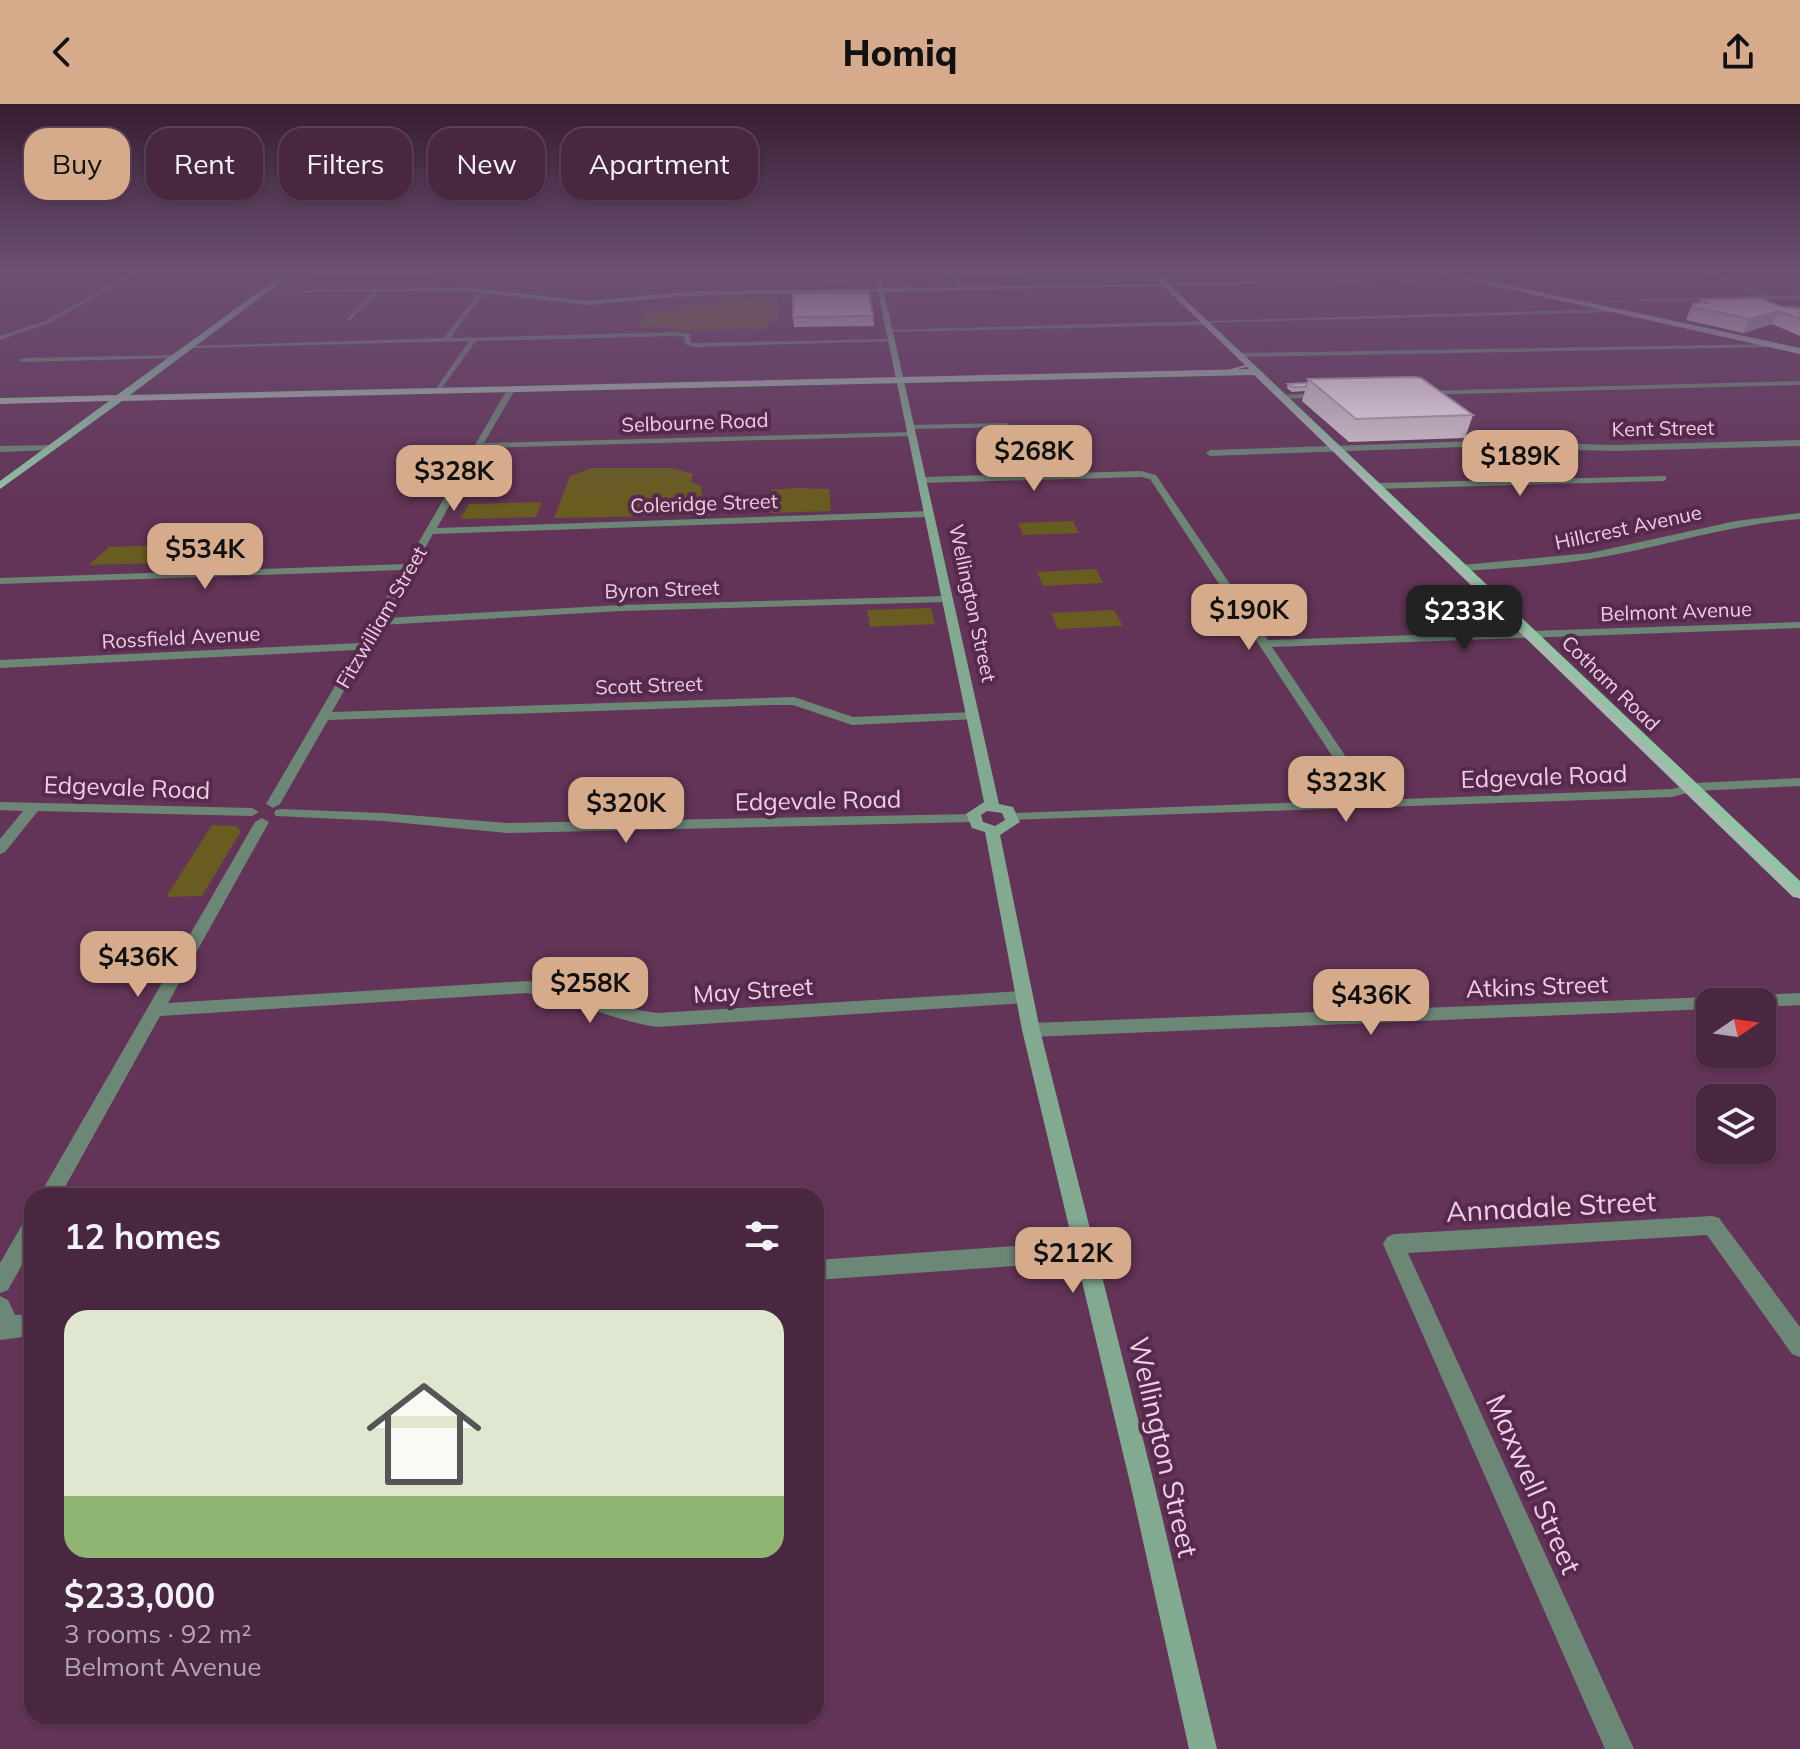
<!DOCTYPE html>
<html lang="en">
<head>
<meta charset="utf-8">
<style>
	:root { --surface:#4a2741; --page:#54334c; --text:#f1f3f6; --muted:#b2a5b1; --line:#61445a; --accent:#d6ab8b }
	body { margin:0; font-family:Mulish,sans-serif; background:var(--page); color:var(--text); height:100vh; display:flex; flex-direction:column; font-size:30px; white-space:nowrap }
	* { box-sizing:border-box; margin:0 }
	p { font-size:26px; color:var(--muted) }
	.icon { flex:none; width:44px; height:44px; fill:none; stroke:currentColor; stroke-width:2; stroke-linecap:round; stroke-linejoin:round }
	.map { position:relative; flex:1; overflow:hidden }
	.sheet { position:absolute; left:24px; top:1084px; width:800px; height:536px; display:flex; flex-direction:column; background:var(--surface); border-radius:24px; box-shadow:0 2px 6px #0004,0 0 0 2px var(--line) }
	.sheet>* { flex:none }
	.guide { position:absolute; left:24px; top:24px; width:800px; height:72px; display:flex; gap:16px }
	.needle { width:52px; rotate:77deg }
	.controls { position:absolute; left:1696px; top:884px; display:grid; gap:16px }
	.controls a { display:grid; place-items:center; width:80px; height:80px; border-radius:16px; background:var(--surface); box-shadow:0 2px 6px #0004,0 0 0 2px var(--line); font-size:40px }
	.price { position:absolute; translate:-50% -68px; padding:0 18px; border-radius:16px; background:var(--accent); color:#111; font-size:26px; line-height:52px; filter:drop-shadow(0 2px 4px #0008) }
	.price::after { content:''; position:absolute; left:50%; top:48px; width:24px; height:18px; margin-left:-12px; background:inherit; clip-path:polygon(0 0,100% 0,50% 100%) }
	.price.on { background:#222; color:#fff }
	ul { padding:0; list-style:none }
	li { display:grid; align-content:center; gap:16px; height:424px; padding:0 40px }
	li+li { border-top:2px solid var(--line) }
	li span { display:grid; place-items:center; height:248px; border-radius:24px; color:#555 }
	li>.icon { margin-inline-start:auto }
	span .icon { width:144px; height:144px; fill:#fffc; stroke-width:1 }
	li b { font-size:34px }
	h2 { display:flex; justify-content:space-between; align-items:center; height:96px; padding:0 40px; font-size:34px }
	.tag { padding:0 28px; border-radius:24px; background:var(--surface); box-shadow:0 2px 6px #0004,0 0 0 2px var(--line); font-size:28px; line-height:72px }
	.tag.on { background:var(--accent); color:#111 }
	header { display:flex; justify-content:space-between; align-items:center; height:104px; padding:0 40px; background:var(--accent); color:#111; font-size:36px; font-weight:800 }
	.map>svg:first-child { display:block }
</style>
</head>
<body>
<header><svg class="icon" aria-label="back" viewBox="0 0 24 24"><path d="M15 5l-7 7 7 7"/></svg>Homiq<svg class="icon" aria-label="share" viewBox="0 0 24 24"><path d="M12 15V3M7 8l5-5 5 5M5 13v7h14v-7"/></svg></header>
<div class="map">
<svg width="1800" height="1645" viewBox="0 0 1800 1645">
	<rect width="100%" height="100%" fill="#633457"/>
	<path fill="#695c21" d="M312,166H443L426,172L305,173Z
		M1141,168L1150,177L1082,179L1074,169Z
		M849,171L850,182L788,183L789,172Z
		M778,192V217L769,218L768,224L674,227V223L638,224L643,207H677L679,201L722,200L723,194Z
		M592,364H671L693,370L691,378L701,382L702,391L713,397L711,411L554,414L570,372Z
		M794,384L829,385L831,407L770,409L771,386Z
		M542,398L536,413L460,415L469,400Z
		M1073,417L1079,429L1023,431L1018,419Z
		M173,441L156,459L89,461L109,443Z
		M1096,465L1103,479L1043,482L1037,468Z
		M931,504L935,520L870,523L867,506Z
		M1114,506L1123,522L1058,525L1051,509Z
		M212,721L236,722L241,727L202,792L166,793Z"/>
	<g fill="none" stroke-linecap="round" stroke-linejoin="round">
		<path fill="#6d8777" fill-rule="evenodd" d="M136,166H143L49,219L0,236V232L45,217Z
			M1152,166L956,170L962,184L959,186L949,168Z
			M1473,166H1526L1439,169Z
			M1701,166H1709L1768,192L1800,191V195L1573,198L1763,192Z
			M487,185L489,188L481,193L450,234L678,228L690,230L691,238L694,239L892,235L895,237L694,243L685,240L684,233L678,232L476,237L439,288L435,286L469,237L192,244L189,242L443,234L477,191Z
			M375,186L380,187L350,216H346Z
			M1614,205L1616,208L1208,219L1205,221L890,228L887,226Z
			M1775,240L1773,243L1239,253L1236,251L1239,249Z
			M177,251L179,254L23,258L19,256L23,254Z
			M1800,277V281L1420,291L1416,289L1420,287Z
			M512,282L516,284L484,339L912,328L916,330L912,332L481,344L437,424L929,407L934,410L929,413L433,430L385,514L621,501L947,492L952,495L947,498L621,507L381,521L332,608L794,593L853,613L973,608L979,612L977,615L852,621L793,601H771L328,616L280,700L273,704L266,700L356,546L0,564V556L360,539L402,466L0,480V474L406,460L508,284Z
			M1327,289L1324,293L1282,295L1278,293L1282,291Z
			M1008,319L1011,323L910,325L906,323L910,321Z
			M1800,336V342L1615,347L1464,343L1210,352L1206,349L1210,346L1476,337L1615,341Z
			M56,341V345L53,346L0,348V342Z
			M1141,367L1156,371L1268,536L1800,518V524L1272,543L1375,696L1672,685L1695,679L1800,674V682L1695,687L1672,693L1008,716L1006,713L1008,710L1013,709L1361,696L1150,375L1141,373L922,379L918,376L922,373Z
			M1666,372V376L1663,377L1376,385L1371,382L1376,379Z
			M1800,409V415C1734,420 1672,440 1608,452C1560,461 1511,464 1462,467L1457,464L1462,461L1590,449L1736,417Z
			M0,698L252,704L259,708L252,712L38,707L5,748L0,750V735L23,707L0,706Z
			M281,705L383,709L507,719L973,710L980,714L973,718L507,729L383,717L276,712L274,709L276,706Z
			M262,714L269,718L168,899L527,877C572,883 612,903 657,909L1024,887L1030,889L1033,893L1030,897L1024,899L657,923C612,916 572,896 527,889L160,912L60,1092H39L255,718Z
			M1800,889V901L1762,903V898H1723L1726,893L1732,892Z
			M1710,893L1718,898H1710V905L1031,933L1025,931L1022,926L1025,921L1031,919Z
			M1712,1112L1719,1114L1800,1223V1253L1792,1250L1707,1131L1408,1149L1634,1645H1605L1383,1140L1387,1133L1394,1130Z
			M32,1114V1143L8,1186L0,1189V1159L25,1116Z
			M1086,1137L1093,1140L1097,1147L1093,1154L1086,1157L816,1176V1156Z
			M0,1192L8,1196L15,1211L32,1210V1232L0,1236Z"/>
		<path fill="#81aa91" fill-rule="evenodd" d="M873,166H879L883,184L1470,175L884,188L999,700L1013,703L1020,718L1000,731L1040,926L1155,1383L1217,1645H1189L1131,1383L1022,926L985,728L972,724L966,710L984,698L878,188L684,192L588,201L466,187L261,188L466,183L588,197L693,187L877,185ZM987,707L1002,709L1005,716L995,722L983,718L981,711Z"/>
		<path fill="#90c4a5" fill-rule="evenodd" d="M289,166H297L130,291L1249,265L1147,166H1154L1800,777V794L1793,793L1254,271L122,297L0,385V377L109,297L0,300V294L117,291Z
			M1425,166H1438L1800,244V250Z"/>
		<path stroke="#c9a7bf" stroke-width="2" d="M1148,166L1800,794
			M1425,166L1800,248
			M0,298L1228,267L1249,261L1247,257"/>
	</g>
	<path fill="#dacfd6" d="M1701,195L1782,203L1800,204V232L1772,220L1743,229L1686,216L1687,213L1693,199H1699Z
		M873,212L874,222L794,223L793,213Z
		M1308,275L1473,311L1465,334L1349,338L1302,297L1305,287L1292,288L1287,284L1288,280L1307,279Z"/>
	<path fill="#b1a9ae" d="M1779,207L1772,220L1743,229L1750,215Z"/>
	<path fill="#fdf1f9" stroke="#b1a9ae" stroke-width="2" d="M793,189H869L873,212L793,213Z
		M1760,194L1782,203L1800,204V215L1779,207L1750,215L1693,203V199H1709L1701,195Z
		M1413,273L1421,274L1473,311L1356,315L1308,275Z
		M1307,279L1306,283H1293L1288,280Z"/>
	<linearGradient id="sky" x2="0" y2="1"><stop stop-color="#361d30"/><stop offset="0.42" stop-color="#6b5074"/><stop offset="1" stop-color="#6b5074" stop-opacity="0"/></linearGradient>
	<rect width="1800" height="396" fill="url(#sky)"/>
	<g text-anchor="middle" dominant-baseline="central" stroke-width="8" stroke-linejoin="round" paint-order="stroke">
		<g font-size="20" fill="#edcfe3" stroke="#57294c">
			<text transform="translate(695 318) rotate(-2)">Selbourne Road</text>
			<text transform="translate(1663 324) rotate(-1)">Kent Street</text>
			<text transform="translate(704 399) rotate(-2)">Coleridge Street</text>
			<text transform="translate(1628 423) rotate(-12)">Hillcrest Avenue</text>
			<text transform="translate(662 485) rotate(-2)">Byron Street</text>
			<text transform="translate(973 499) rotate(78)">Wellington Street</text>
			<text transform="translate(1676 507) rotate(-2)">Belmont Avenue</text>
			<text transform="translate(381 513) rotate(-60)">Fitzwilliam Street</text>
			<text transform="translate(181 533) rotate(-3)">Rossfield Avenue</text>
			<text transform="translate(1611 579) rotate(44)">Cotham Road</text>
			<text transform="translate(649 581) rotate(-2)">Scott Street</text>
		</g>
		<g font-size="24" fill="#edcfe3" stroke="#57294c">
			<text transform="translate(1544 672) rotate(-2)">Edgevale Road</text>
			<text transform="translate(127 683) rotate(2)">Edgevale Road</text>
			<text transform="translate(818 696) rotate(-1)">Edgevale Road</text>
			<text transform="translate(1537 882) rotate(-2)">Atkins Street</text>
			<text transform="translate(753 886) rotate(-4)">May Street</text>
		</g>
		<g font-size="28" fill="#edcfe3" stroke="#57294c">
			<text transform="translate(1551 1102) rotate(-3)">Annadale Street</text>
			<text transform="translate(1164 1343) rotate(77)">Wellington Street</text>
			<text transform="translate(1534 1380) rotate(66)">Maxwell Street</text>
		</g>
	</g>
</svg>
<div class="controls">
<a><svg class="needle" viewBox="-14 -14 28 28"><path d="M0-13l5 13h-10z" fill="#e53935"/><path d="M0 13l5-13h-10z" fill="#b2a5b1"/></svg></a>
<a><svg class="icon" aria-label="layers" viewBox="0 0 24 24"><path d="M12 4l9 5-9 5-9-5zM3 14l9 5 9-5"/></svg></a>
</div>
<b class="price" style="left:1034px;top:389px">$268K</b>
<b class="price" style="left:1520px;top:394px">$189K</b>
<b class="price" style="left:454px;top:409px">$328K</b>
<b class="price" style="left:205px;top:487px">$534K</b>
<b class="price" style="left:1249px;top:548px">$190K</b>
<b class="price on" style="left:1464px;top:549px">$233K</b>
<b class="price" style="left:1346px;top:720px">$323K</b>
<b class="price" style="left:626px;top:741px">$320K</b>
<b class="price" style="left:138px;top:895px">$436K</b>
<b class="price" style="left:590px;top:921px">$258K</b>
<b class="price" style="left:1371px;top:933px">$436K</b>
<b class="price" style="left:1073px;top:1191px">$212K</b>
<div class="guide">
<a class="tag on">Buy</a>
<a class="tag">Rent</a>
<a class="tag">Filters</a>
<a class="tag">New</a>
<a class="tag">Apartment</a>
</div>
<section class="sheet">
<h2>12 homes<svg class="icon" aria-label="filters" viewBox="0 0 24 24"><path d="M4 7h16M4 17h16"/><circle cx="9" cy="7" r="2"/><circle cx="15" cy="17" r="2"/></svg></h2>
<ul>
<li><span style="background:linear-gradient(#dfe7d0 75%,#8fb573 0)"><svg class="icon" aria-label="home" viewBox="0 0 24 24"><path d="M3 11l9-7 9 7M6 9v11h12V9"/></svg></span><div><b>$233,000</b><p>3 rooms · 92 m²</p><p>Belmont Avenue</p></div></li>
</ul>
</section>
</div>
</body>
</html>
